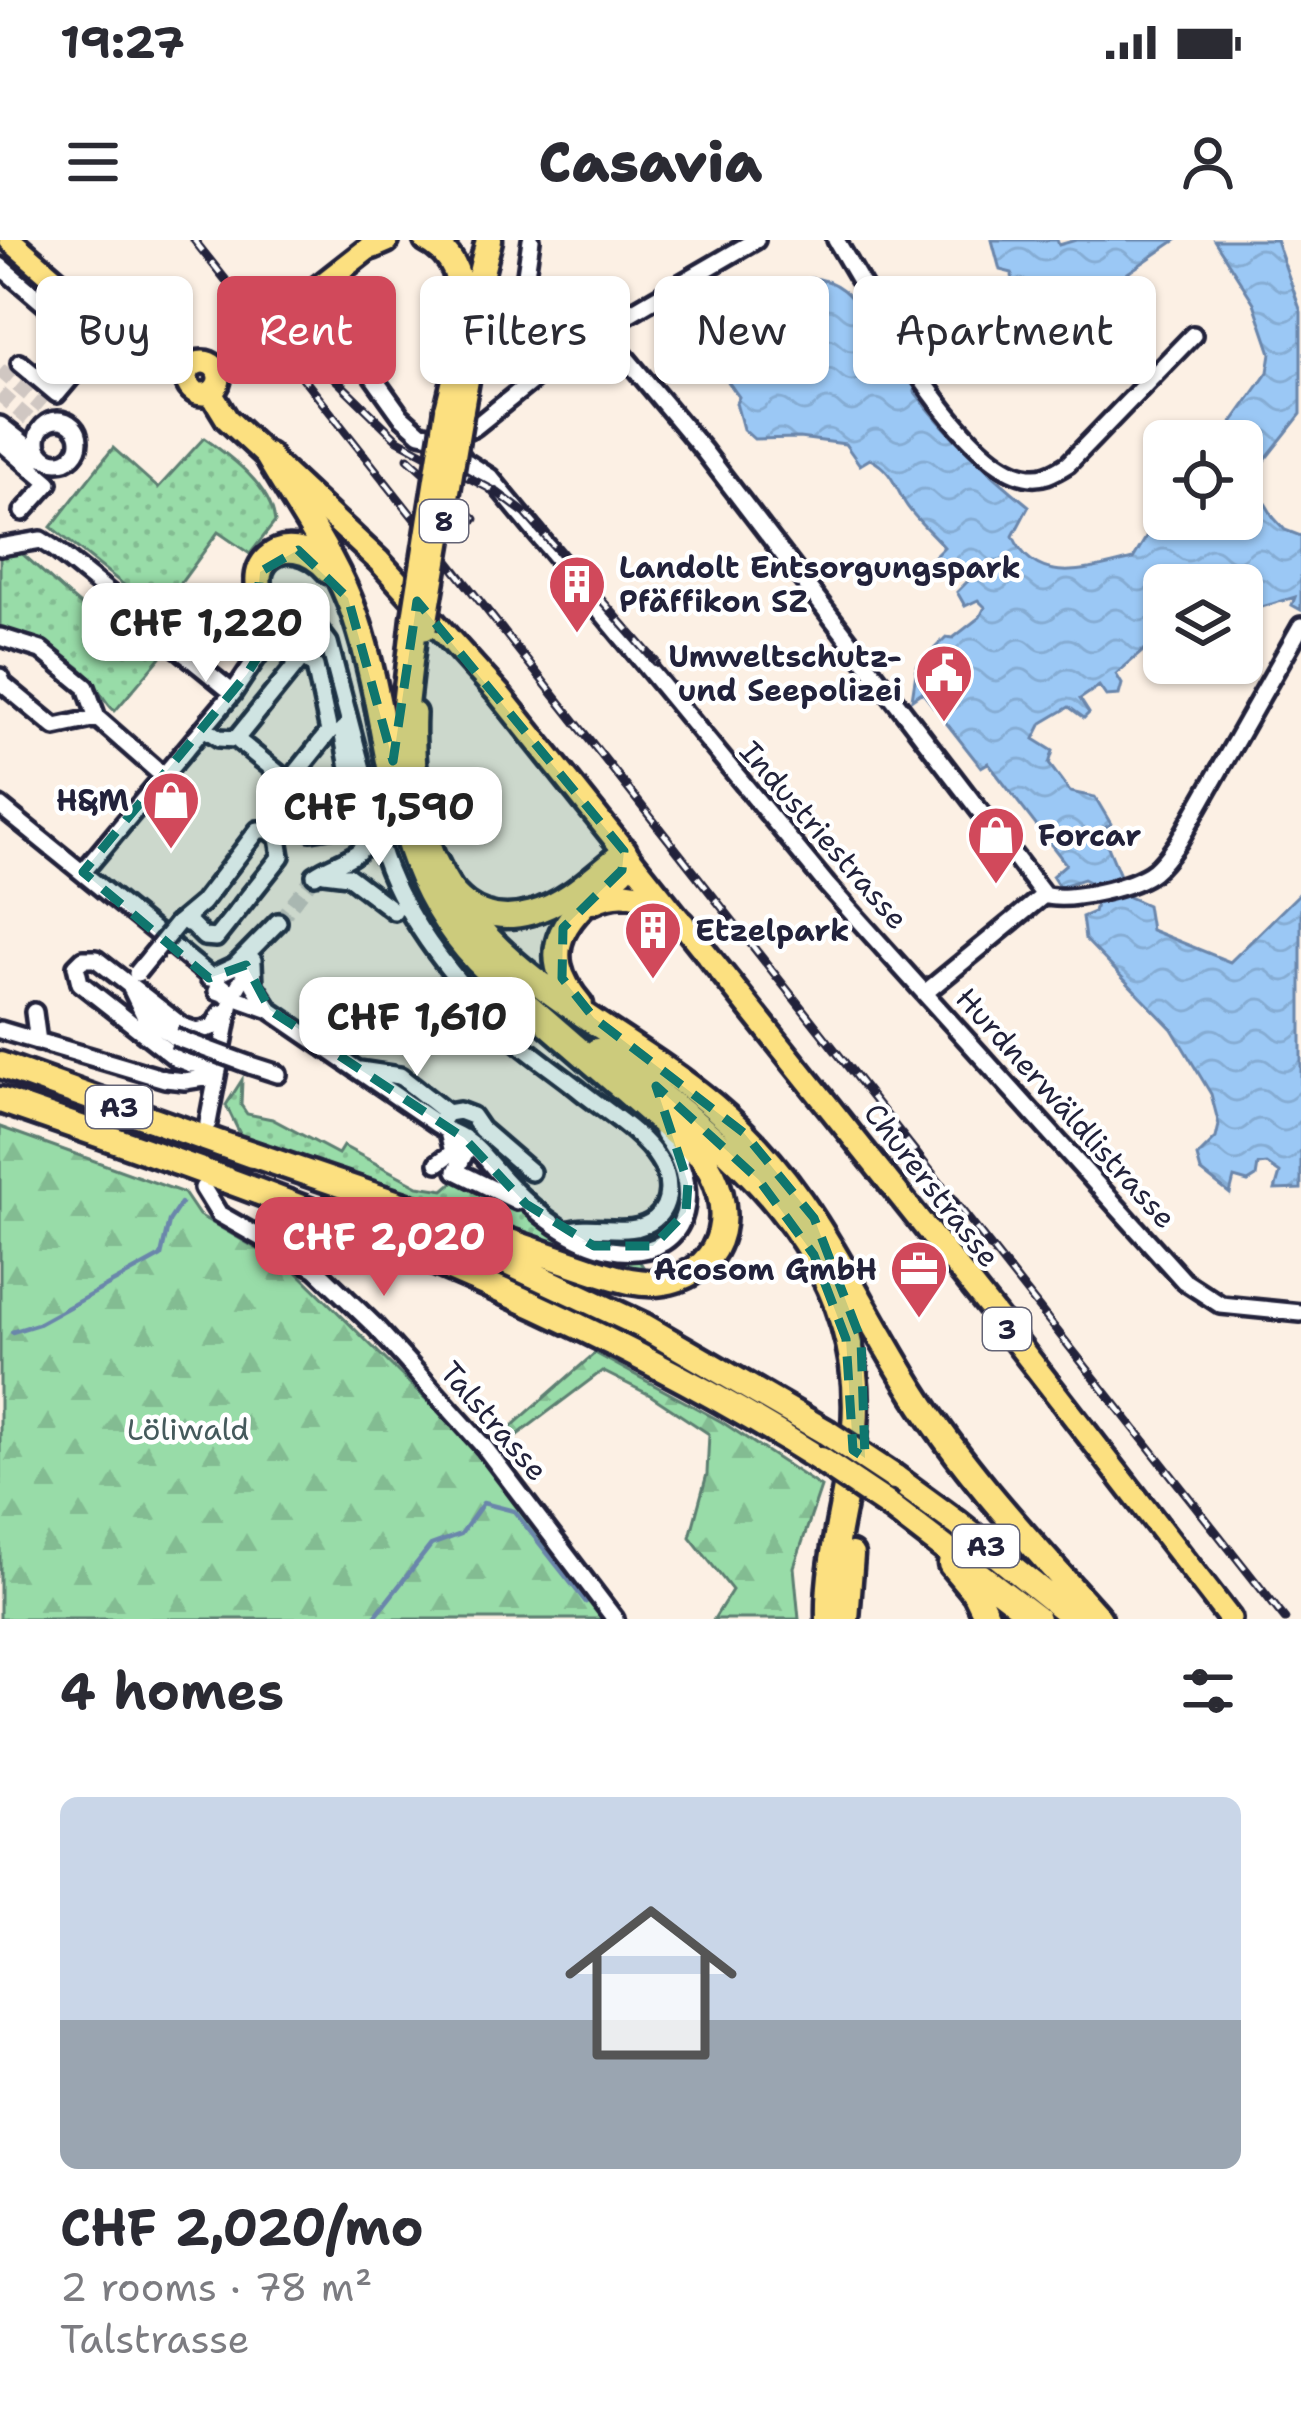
<!DOCTYPE html>
<html lang="en">
<head>
<meta charset="utf-8">
<style>
	:root { --surface:#fff; --page:#f2f2f3; --text:#2b2b33; --muted:#7c7c81; --line:#e1e1e2; --accent:#d1495b }
	body { margin:0; font-family:"Shantell Sans",sans-serif; background:var(--page); color:var(--text); height:100vh; display:flex; flex-direction:column; font-size:45px; white-space:nowrap }
	* { box-sizing:border-box; margin:0 }
	p { font-size:39px; color:var(--muted) }
	.icon { flex:none; width:66px; height:66px; fill:none; stroke:currentColor; stroke-width:2; stroke-linecap:round; stroke-linejoin:round }
	.map { position:relative; height:1379px; overflow:hidden }
	.drawer { display:flex; flex-direction:column; background:var(--surface); flex:1 }
	.drawer>* { flex:none }
	.guide { position:absolute; left:36px; top:36px; width:1230px; height:108px; display:flex; gap:24px }
	.tools { position:absolute; left:1143px; top:180px; display:grid; gap:24px }
	.tools a { display:grid; place-items:center; width:120px; height:120px; border-radius:18px; background:var(--surface); box-shadow:0 3px 9px #0004; font-size:60px }
	.price { position:absolute; translate:-50% -102px; padding:0 27px; border-radius:24px; background:#fff; color:#222; font-size:39px; line-height:78px; filter:drop-shadow(0 3px 6px #0008) }
	.price::after { content:''; position:absolute; left:50%; top:72px; width:36px; height:27px; margin-left:-18px; background:inherit; clip-path:polygon(0 0,100% 0,50% 100%) }
	.price.on { background:var(--accent); color:#fff }
	ul { padding:0; list-style:none }
	li { display:grid; align-content:center; gap:24px; height:636px; padding:0 60px }
	li+li { border-top:3px solid var(--line) }
	li span { display:grid; place-items:center; height:372px; border-radius:18px; color:#555 }
	li>.icon { margin-inline-start:auto }
	span .icon { width:216px; height:216px; fill:#fffc; stroke-width:1 }
	li b { font-size:51px }
	h2 { display:flex; justify-content:space-between; align-items:center; height:144px; padding:0 60px; font-size:51px }
	.chip { padding:0 42px; border-radius:18px; background:var(--surface); box-shadow:0 3px 9px #0004; font-size:42px; line-height:108px }
	.chip.on { background:var(--accent); color:#fff }
	.status { display:flex; justify-content:space-between; align-items:center; height:84px; padding:0 60px; background:var(--surface); direction:ltr }
	.status svg { height:33px; fill:currentColor }
	header { display:flex; justify-content:space-between; align-items:center; height:156px; padding:0 60px; background:var(--surface); font-size:54px; font-weight:800 }
	.map>svg:first-child { display:block }
</style>
</head>
<body>
<div class="status"><b>19:27</b><svg viewBox="0 0 49 12"><path d="M0 12V9h3v3zM5 12V6h3v6zM10 12V3h3v9zM15 12V0h3v12zM26 1h20v11H26zM47 4h2v5h-2z"/></svg></div>
<header><svg class="icon" aria-label="menu" viewBox="0 0 24 24"><path d="M4 6h16M4 12h16M4 18h16"/></svg>Casavia<svg class="icon" aria-label="person" viewBox="0 0 24 24"><circle cx="12" cy="8" r="4"/><path d="M4 21q1-7 8-7t8 7"/></svg></header>
<div class="map">
<svg width="1301" height="1379" viewBox="0 0 1301 1379">
	<defs>
		<pattern id="grass-dots" width="8" height="8" patternUnits="userSpaceOnUse" patternTransform="scale(3)"><rect width="8" height="8" fill="#98dca8"/><path d="M2 2h.1M6 6h.1" fill="none" stroke="#83bc92" stroke-width="1.8" stroke-linecap="round"/></pattern>
		<pattern id="forest-firs" width="22" height="20" patternUnits="userSpaceOnUse" patternTransform="scale(3)"><rect width="22" height="20" fill="#98dca8"/><path d="M5 1l3.5 6h-7zM16 11l3.5 6h-7z" fill="#83bc92"/></pattern>
		<pattern id="water-waves" width="16" height="10" patternUnits="userSpaceOnUse" patternTransform="scale(3)"><rect width="16" height="10" fill="#9bc8f5"/><path d="M0 5q4-4 8 0t8 0" fill="none" stroke="#85acd3"/></pattern>
	</defs>
	<rect width="100%" height="100%" fill="#fcf0e4"/>
	<filter id="ink" filterUnits="userSpaceOnUse"><feTurbulence type="fractalNoise" baseFrequency=".00833" numOctaves="2"/><feDisplacementMap in="SourceGraphic" scale="24" xChannelSelector="R" yChannelSelector="G"/><feConvolveMatrix kernelMatrix="1 2 1 2 8 2 1 2 1" color-interpolation-filters="sRGB"/></filter>
	<g filter="url(#ink)">
		<path fill="url(#grass-dots)" stroke="#5d7f72" stroke-width="3" d="M204,198C231,217 271,246 275,282L250,314L218,292L159,373L51,287L113,208L158,248Z
			M19,311C55,341 119,410 166,411L115,471C103,462 98,444 86,433C62,410 29,399 0,386V314Z
			M242,840L241,865L247,874L272,879L338,914L343,906L418,946L444,950L458,938L489,950L573,1003L636,1016L648,1034L613,1028L241,896L226,865Z"/>
		<path fill="url(#forest-firs)" stroke="#5d7f72" stroke-width="3" d="M0,887L184,953L199,975L297,1032L476,1209L606,1379H0Z
			M595,1113L722,1182L821,1247L794,1327L799,1379H714L732,1350L690,1297L707,1234L709,1194L650,1155L602,1131L512,1199L505,1192Z"/>
		<path fill="url(#water-waves)" stroke="#6b86ab" stroke-width="3" d="M992,0H1057L1059,5L1076,0H1176L1053,84C1020,137 950,112 915,145V152C948,196 986,231 1029,266L1013,296C1036,348 1087,330 1133,319L1164,268V279H1242V201H1219L1268,132L1271,113L1254,63L1214,0H1276L1301,72V174L1263,222L1258,238L1259,253L1274,278L1285,290L1301,296V370L1292,365L1295,357L1242,373V345H1164V393L1116,434L1122,444L1119,455L1106,456L1099,446L1080,459L1089,473L1084,478L1069,467L1042,483L1034,499L1053,511L1049,524L1070,552L1095,557L1111,584L1101,590L1129,657L1147,665L1151,690L1230,722L1301,652V949L1275,950L1280,933L1267,924L1258,925L1256,937L1248,942L1234,938L1230,954L1201,931L1197,917L1216,898L1219,885L1211,854L1172,789L1085,699L1082,677L1094,672L1097,660L1091,643L1083,639L1059,647L1052,636L1066,624L988,523L981,527L922,452L912,459L917,426L946,397L953,398L980,377L985,367L978,360L965,366L957,352L970,339L951,319L943,325L935,316L944,307C932,293 914,278 905,263C894,244 891,230 870,219L860,225L845,204L799,198L754,199L743,189L736,163L739,157L714,122L710,106C740,75 795,12 843,50C863,66 875,99 888,121L899,123L916,109L911,96C944,78 986,72 1013,50L1012,33L1000,30Z"/>
		<g fill="none" stroke-linecap="round" stroke-linejoin="round">
			<path stroke="#6b86ab" stroke-width="4.5" d="M12,1092L38,1084L161,1016L169,981L181,963
				M373,1379L431,1305L461,1294L483,1263L514,1271L586,1362"/>
			<path stroke="#d0c7c2" stroke-width="15" stroke-dasharray="15 8" stroke-linecap="butt" d="M0,130L43,167
				M0,154L31,181
				M278,682L315,635"/>
			<defs>
				<path id="minor" d="M531,0L516,103L540,135
					M836,0C871,58 958,222 1025,236C1041,240 1054,233 1068,224L1193,95
					M0,26L96,108L57,154L20,123
					M330,39L341,53L363,123L401,176L420,193L449,199L475,187L563,116L623,77L756,0
					M598,93L622,113L704,211L1044,655C1067,663 1135,647 1154,631C1164,623 1172,611 1179,601L1301,386
					M37 201a21 21 0 1 1 42 0a21 21 0 1 1-42 0Z
					M0,185L41,217
					M0,201L49,243L23,272
					M454,206L465,221L490,237L827,645L1184,1041L1221,1065L1301,1073
					M0,307L41,300L55,309L233,453
					M0,397L41,410L86,447L97,478
					M0,437L3,444L55,487L97,478L163,536
					M204,488L219,498L236,499L289,542L329,492L315,426L303,416L236,499
					M0,566L227,750
					M375,585C388,656 444,728 492,779C517,805 549,826 577,848C603,870 641,891 659,920C671,938 672,964 655,979C631,999 595,982 567,991
					M258,590H268L278,598L281,616L216,698L204,697L189,682L177,684L202,663Z
					M311,591L347,585L357,571L342,490L348,485
					M83,632L233,453L276,389L297,378L314,383L329,403L374,575C370,621 345,615 315,635
					M324,633L348,636L394,671
					M253,723L254,745L270,770
					M209,738L235,726L278,682
					M132,750L144,775L174,797
					M217,751L270,770L438,885C446,890 455,893 463,898C478,907 490,924 502,937C532,970 573,1006 619,1011C696,1018 702,941 663,894
					M926,752L1044,655
					M34,772L38,802
					M0,790L165,839L185,841L216,836
					M218,823L191,824L177,819L80,743L76,726L83,719H96L182,786L197,791L213,787L221,773
					M250,825L278,834
					M360,830L400,836L447,873
					M208,883L232,757L253,720
					M438,885L447,873L459,871L472,876L481,889L531,932
					M464,898L466,911L456,931L517,961
					M438,923L453,912L448,892
					M203,948L219,974L316,1029L375,1086L485,1208L615,1379"/>
				<path id="major" d="M10,0C59,42 129,109 188,133
					M296,65L379,0
					M187 138a16 16 0 1 1 32 0a16 16 0 1 1-32 0Z
					M211,153L227,179L379,321L499,454L996,1076L1230,1379
					M462,172L473,108
					M414,473C411,543 423,702 531,673C566,664 596,633 624,611"/>
				<path id="highway" d="M427,0C457,16 461,40 461,71
					M372,6L386,0
					M448,169L489,0
					M280,384C226,330 285,280 330,331
					M399,518L415,378
					M435,622C490,740 617,785 712,865C814,950 846,1046 915,1154C967,1236 1034,1306 1099,1379
					M592,661C630,643 653,659 682,684
					M580,765C528,704 575,670 622,630L624,611
					M597,811C726,897 868,1014 855,1187C850,1251 827,1315 829,1379
					M0,825L252,915
					M0,860C282,957 568,1059 821,1220
					M237,909L598,1032C619,1039 642,1046 664,1042C730,1030 737,962 701,916L490,733C382,632 399,507 356,378C336,319 299,270 268,216
					M445,993L643,1086L826,1192
					M894,1237L957,1283L1076,1379
					M891,1267L1037,1379
					M951,1324L976,1354L988,1379
					M846,1379L851,1315"/>
			</defs>
			<use href="#minor" stroke="#22223b" stroke-width="24"/>
			<use href="#major" stroke="#22223b" stroke-width="30"/>
			<use href="#highway" stroke="#22223b" stroke-width="33"/>
			<use href="#minor" stroke="#fff" stroke-width="15"/>
			<use href="#major" stroke="#fce080" stroke-width="21"/>
			<use href="#highway" stroke="#fce080" stroke-width="24"/>
			<defs>
				<path id="rail" d="M194,0L1285,1379
					M324,128L398,200L498,253L526,274L656,422
					M408,218L475,279"/>
			</defs>
			<use href="#rail" stroke="#22223b" stroke-width="9"/>
			<use href="#rail" stroke="#fff" stroke-width="4.5" stroke-dasharray="14" stroke-linecap="butt"/>
			<defs>
				<path id="minor-bridge" d="M137,733L177,684
					M174,797L250,825"/>
				<path id="major-bridge" d="M246,104L296,65
					M425,389L462,172"/>
				<path id="highway-bridge" d="M415,378L448,169
					M826,1192L894,1237
					M821,1220L891,1267"/>
			</defs>
			<use href="#minor-bridge" stroke="#22223b" stroke-width="24" stroke-linecap="butt"/>
			<use href="#major-bridge" stroke="#22223b" stroke-width="30" stroke-linecap="butt"/>
			<use href="#highway-bridge" stroke="#22223b" stroke-width="33" stroke-linecap="butt"/>
			<use href="#minor-bridge" stroke="#fff" stroke-width="15"/>
			<use href="#major-bridge" stroke="#fce080" stroke-width="21"/>
			<use href="#highway-bridge" stroke="#fce080" stroke-width="24"/>
		</g>
	</g>
	<path fill="#0f766e" fill-opacity="0.2" stroke="#0f766e" stroke-width="9" stroke-dasharray="24 15" stroke-linejoin="round" d="M298,310L348,358L393,521L417,361L624,611L622,630L563,688L562,738L594,778L744,893L814,978L861,1100L865,1218L853,1210L846,1099L814,1015L759,940L656,846L688,943L686,972L653,1006H594L526,964L464,898L270,770L246,725L209,738L83,632L247,434L278,384L258,355L260,332Z"/>
	<defs>
		<symbol id="building-pin" viewBox="-11 -11 22 30"><path d="M0 17L-7.5 6A9.5 9.5 0 1 1 7.5 6Z" fill="#d1495b" stroke="#fff"/><path d="M-4-6H4V6H1V3H-1V6H-4ZM-2.5-4.3h1.7v1.8h-1.7ZM.8-4.3h1.7v1.8H.8ZM-2.5-1h1.7V.8h-1.7ZM.8-1h1.7V.8H.8Z" fill="#fff"/></symbol>
		<symbol id="civic-pin" viewBox="-11 -11 22 30"><path d="M0 17L-7.5 6A9.5 9.5 0 1 1 7.5 6Z" fill="#d1495b" stroke="#fff"/><path d="M-.6-6.5H3V-4.5H.6V-3L4-1V1h2V6H-6V1h2V-1L-.6-3ZM-1.2 2.5V6h2.4V2.5Z" fill="#fff"/></symbol>
		<symbol id="shop-pin" viewBox="-11 -11 22 30"><path d="M0 17L-7.5 6A9.5 9.5 0 1 1 7.5 6Z" fill="#d1495b" stroke="#fff"/><path d="M-5-2.5h2.3a2.7 3.5 0 0 1 5.4 0H5L5.5 6h-11ZM-1.5-2.5h3a1.5 2.3 0 0 0-3 0Z" fill="#fff"/></symbol>
		<symbol id="office-pin" viewBox="-11 -11 22 30"><path d="M0 17L-7.5 6A9.5 9.5 0 1 1 7.5 6Z" fill="#d1495b" stroke="#fff"/><path d="M-6-3h4V-5.5h4V-3h4V5H-6ZM-1-4.5V-3h2v-1.5ZM-6 0V1H6V0Z" fill="#fff"/></symbol>
	</defs>
	<g fill-rule="evenodd">
		<use href="#building-pin" x="544" y="311" width="66" height="90"/>
		<use href="#civic-pin" x="911" y="400" width="66" height="90"/>
		<use href="#shop-pin" x="138" y="527" width="66" height="90"/>
		<use href="#shop-pin" x="963" y="562" width="66" height="90"/>
		<use href="#building-pin" x="620" y="657" width="66" height="90"/>
		<use href="#office-pin" x="886" y="996" width="66" height="90"/>
	</g>
	<g text-anchor="middle" dominant-baseline="central" stroke-width="9" stroke-linejoin="round" paint-order="stroke">
		<g fill="#fff" stroke="#646476" stroke-width="3">
			<rect x="420" y="260" width="48" height="42" rx="9"/>
			<rect x="86" y="846" width="66" height="42" rx="9"/>
			<rect x="983" y="1068" width="48" height="42" rx="9"/>
			<rect x="953" y="1285" width="66" height="42" rx="9"/>
		</g>
		<g font-size="27" font-weight="bold" fill="#22223b">
			<text x="444" y="281">8</text>
			<text x="119" y="867">A3</text>
			<text x="1007" y="1089">3</text>
			<text x="986" y="1306">A3</text>
		</g>
		<g font-size="30" font-weight="bold" fill="#22223b" stroke="#fff" text-anchor="start">
			<text x="619" y="327">Landolt Entsorgungspark<tspan x="619" dy="34">Pfäffikon SZ</tspan></text>
			<text x="902" y="416" text-anchor="end">Umweltschutz-<tspan x="902" dy="34">und Seepolizei</tspan></text>
			<text x="129" y="560" text-anchor="end">H&amp;M</text>
			<text x="1038" y="595">Forcar</text>
			<text x="695" y="690">Etzelpark</text>
			<text x="877" y="1029" text-anchor="end">Acosom GmbH</text>
		</g>
		<g font-size="30" fill="#22223b" stroke="#fff">
			<text transform="translate(824 595) rotate(49)">Industriestrasse</text>
			<text transform="translate(1066 868) rotate(48)">Hurdnerwäldlistrasse</text>
			<text transform="translate(932 945) rotate(52)">Churerstrasse</text>
			<text transform="translate(494 1181) rotate(49)">Talstrasse</text>
		</g>
		<g font-size="30" fill="#455a5c" stroke="#fff">
			<text x="188" y="1189">Löliwald</text>
		</g>
	</g>
</svg>
<div class="tools">
<a><svg class="icon" aria-label="locate" viewBox="0 0 24 24"><circle cx="12" cy="12" r="6"/><path d="M12 2v4M12 18v4M2 12h4M18 12h4"/></svg></a>
<a><svg class="icon" aria-label="layers" viewBox="0 0 24 24"><path d="M12 4l9 5-9 5-9-5zM3 14l9 5 9-5"/></svg></a>
</div>
<b class="price" style="left:206px;top:445px">CHF 1,220</b>
<b class="price" style="left:379px;top:629px">CHF 1,590</b>
<b class="price" style="left:417px;top:839px">CHF 1,610</b>
<b class="price on" style="left:384px;top:1059px">CHF 2,020</b>
<div class="guide">
<a class="chip">Buy</a>
<a class="chip on">Rent</a>
<a class="chip">Filters</a>
<a class="chip">New</a>
<a class="chip">Apartment</a>
</div>
</div>
<section class="drawer">
<h2>4 homes<svg class="icon" aria-label="filters" viewBox="0 0 24 24"><path d="M4 7h16M4 17h16"/><circle cx="9" cy="7" r="2"/><circle cx="15" cy="17" r="2"/></svg></h2>
<ul>
<li><span style="background:linear-gradient(#c9d6e8 60%,#9aa5b1 0)"><svg class="icon" aria-label="home" viewBox="0 0 24 24"><path d="M3 11l9-7 9 7M6 9v11h12V9"/></svg></span><div><b>CHF 2,020/mo</b><p>2 rooms · 78 m²</p><p>Talstrasse</p></div></li>
</ul>
</section>
</body>
</html>
